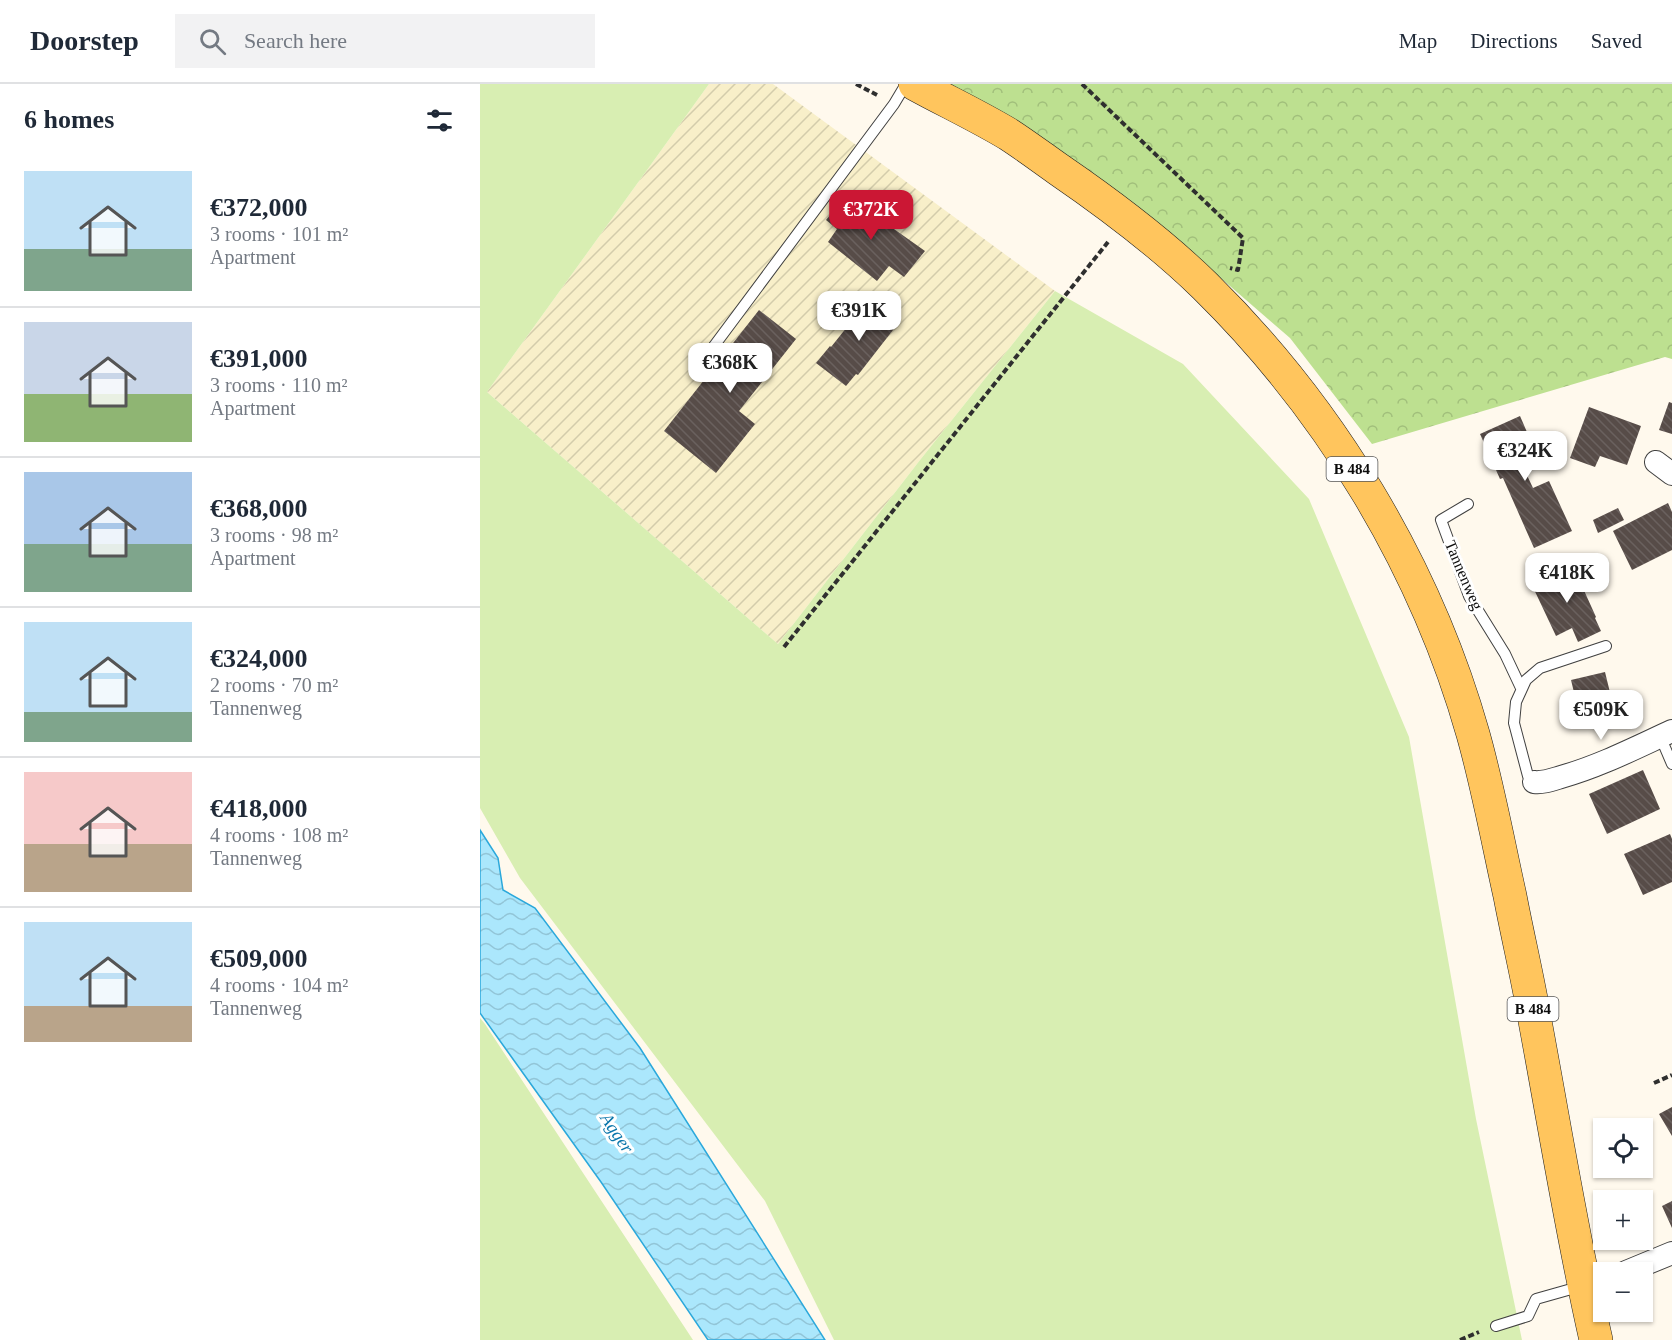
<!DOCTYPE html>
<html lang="en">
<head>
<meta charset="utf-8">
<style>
	:root { --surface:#fff; --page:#f2f2f3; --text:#1f2937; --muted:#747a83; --line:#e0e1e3; --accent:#cb1734 }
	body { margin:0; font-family:Georgia,serif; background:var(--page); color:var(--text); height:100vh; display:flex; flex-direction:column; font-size:22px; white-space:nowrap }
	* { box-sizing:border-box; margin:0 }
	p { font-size:20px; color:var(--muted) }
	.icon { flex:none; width:33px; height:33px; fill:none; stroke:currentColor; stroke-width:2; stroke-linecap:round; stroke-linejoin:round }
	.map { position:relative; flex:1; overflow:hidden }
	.panel { display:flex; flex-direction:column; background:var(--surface); width:480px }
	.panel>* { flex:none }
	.tools { position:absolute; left:1113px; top:1034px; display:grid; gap:12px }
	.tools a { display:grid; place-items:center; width:60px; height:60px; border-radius:0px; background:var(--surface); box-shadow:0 2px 4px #0004; font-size:30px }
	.price { position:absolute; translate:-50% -51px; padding:0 14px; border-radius:12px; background:#fff; color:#222; font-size:20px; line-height:39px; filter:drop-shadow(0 2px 3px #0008) }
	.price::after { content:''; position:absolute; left:50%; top:36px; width:18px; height:14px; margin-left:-9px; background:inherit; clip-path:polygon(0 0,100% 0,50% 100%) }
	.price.on { background:var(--accent); color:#fff }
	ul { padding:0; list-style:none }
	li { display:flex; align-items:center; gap:18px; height:150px; padding:0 24px }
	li+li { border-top:2px solid var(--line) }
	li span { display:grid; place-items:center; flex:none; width:168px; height:120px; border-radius:0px; color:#555 }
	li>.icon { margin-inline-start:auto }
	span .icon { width:72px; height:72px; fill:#fffc; stroke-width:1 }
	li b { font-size:26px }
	h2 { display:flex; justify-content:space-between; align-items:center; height:72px; padding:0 24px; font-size:26px }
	header { display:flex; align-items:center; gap:36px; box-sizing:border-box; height:84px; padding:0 30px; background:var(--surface); border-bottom:2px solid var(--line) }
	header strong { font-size:28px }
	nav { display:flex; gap:33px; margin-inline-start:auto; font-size:21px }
	.search { width:420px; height:54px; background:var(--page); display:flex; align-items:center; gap:15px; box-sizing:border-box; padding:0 21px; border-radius:0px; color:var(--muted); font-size:22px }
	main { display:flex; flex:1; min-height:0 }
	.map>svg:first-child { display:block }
</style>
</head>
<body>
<header>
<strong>Doorstep</strong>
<div class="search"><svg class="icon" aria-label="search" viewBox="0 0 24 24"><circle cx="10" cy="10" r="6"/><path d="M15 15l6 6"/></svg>Search here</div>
<nav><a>Map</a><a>Directions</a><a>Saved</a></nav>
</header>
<main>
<section class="panel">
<h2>6 homes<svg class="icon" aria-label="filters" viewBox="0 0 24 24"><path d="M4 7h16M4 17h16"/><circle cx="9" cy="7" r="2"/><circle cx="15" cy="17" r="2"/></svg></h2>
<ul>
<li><span style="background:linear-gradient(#bfe0f5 65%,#7fa58c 0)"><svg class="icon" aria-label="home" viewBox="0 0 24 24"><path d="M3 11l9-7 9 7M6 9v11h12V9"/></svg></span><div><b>€372,000</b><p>3 rooms · 101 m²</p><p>Apartment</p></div></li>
<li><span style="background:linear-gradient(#c9d6e8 60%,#8fb573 0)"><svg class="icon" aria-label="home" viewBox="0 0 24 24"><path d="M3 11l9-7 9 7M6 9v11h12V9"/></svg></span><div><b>€391,000</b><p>3 rooms · 110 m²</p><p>Apartment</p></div></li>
<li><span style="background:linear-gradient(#a9c7e8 60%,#7fa58c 0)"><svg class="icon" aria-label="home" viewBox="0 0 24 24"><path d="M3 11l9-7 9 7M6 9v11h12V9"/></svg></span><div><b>€368,000</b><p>3 rooms · 98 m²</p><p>Apartment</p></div></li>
<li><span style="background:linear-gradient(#bfe0f5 75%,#7fa58c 0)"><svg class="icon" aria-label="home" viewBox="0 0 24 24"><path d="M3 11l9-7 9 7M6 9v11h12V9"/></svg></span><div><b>€324,000</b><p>2 rooms · 70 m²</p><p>Tannenweg</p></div></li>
<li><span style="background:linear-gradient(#f6c9c9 60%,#b9a48a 0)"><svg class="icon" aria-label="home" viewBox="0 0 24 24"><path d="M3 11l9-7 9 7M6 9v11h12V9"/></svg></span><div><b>€418,000</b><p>4 rooms · 108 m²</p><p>Tannenweg</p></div></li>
<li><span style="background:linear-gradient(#bfe0f5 70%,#b9a48a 0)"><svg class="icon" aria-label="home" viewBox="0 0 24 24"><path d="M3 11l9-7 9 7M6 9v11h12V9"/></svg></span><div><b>€509,000</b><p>4 rooms · 104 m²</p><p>Tannenweg</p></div></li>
</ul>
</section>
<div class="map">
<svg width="1192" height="1256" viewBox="0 0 1192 1256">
	<defs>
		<pattern id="farmland-furrows" width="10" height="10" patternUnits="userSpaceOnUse" patternTransform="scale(1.5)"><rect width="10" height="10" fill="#f8efc9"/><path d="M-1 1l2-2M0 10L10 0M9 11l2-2" fill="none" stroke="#d3ccab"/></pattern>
		<pattern id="forest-crowns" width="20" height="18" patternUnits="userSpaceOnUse" patternTransform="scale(1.5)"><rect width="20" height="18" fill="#bde090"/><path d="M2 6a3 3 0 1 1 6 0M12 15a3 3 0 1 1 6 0" fill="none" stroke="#a1bf7b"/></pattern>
		<pattern id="water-waves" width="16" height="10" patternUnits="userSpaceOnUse" patternTransform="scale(1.5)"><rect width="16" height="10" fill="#abe7fc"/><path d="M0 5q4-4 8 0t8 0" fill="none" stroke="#92c5d7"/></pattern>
		<pattern id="building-back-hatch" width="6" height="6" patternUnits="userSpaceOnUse" patternTransform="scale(1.5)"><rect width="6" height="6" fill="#574c48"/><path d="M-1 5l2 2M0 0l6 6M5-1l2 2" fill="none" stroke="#6a615e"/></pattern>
	</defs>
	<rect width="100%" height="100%" fill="#fff9ed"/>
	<path fill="url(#farmland-furrows)" d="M229,0H293L575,207L440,376L298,560L7,308Z"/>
	<path fill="#d8eeb2" d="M0,0H229L7,308L298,560L440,376L575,207L703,280L829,415L929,653L996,1035L1042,1256H354L285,1117L40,794L0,724Z
		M0,934L5,940L213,1256H0Z"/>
	<path fill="url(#forest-crowns)" d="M465,0H1192V275L1185,273L892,360L810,254L683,144Z"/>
	<path fill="url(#water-waves)" stroke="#2ba8db" stroke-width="1.5" d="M0,746L18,774L23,806L55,824L160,964L345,1256H228L121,1098L0,929Z"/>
	<path fill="url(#building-back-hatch)" d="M366,111L445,167L424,193L409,182L397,197L348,158L357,145L346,136Z
		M391,213L420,237L378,291L376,290L366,302L336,279L350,262L351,263Z
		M279,226L316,255L259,327L275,340L236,389L184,347Z
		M1189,318L1192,319V350L1179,346Z
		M1109,323L1161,342L1147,381L1120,372L1115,383L1090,374Z
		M1040,332L1060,378L1044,385L1053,404L1069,397L1092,447L1054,464L1023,394L1020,395L1000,350Z
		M1188,419L1192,428V466L1152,486L1133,447Z
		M1138,424L1144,436L1118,449L1113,436Z
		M1092,480L1116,533L1115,534L1121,547L1098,558L1092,544L1076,552L1051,499Z
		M1125,588L1135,629L1101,637L1091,596Z
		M1163,686L1180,725L1127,750L1109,710Z
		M1190,750L1192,755V798L1163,811L1144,770Z
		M1192,1023V1052L1179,1030Z
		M1192,1117V1144L1182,1122Z"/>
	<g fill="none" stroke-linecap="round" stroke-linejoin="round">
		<defs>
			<path id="service" d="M231,266L414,20L426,0
				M988,420L961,436L989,512L1025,570L1041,604
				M1180,652L1192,680
				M1054,698L1048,692L1034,639L1036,618L1046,596L1060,584L1126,562
				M1016,1242L1048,1232L1056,1215L1102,1202"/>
			<path id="minor" d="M1176,378L1192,390
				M1054,698C1063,699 1071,696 1081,693C1120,682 1155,664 1192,647
				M1146,1188L1192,1169"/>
			<path id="primary" d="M435,0C466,17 498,32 528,50C545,61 561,73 578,85C629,120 680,158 725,202C850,325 945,481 993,650C1008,703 1018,758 1030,812C1038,854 1048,895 1055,937C1075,1044 1092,1151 1116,1256"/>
		</defs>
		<use href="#service" stroke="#404040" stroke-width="12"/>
		<use href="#minor" stroke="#404040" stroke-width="24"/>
		<use href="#primary" stroke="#1e1e1e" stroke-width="34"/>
		<path stroke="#2f2f2f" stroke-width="4" stroke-dasharray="6 3" stroke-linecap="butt" d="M376,0L397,11
			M602,0L763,154L758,186L750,184
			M304,563L628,158
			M1174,999L1192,991
			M980,1256L999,1248"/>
		<use href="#service" stroke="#fff" stroke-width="10"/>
		<use href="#minor" stroke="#fff" stroke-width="22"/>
		<use href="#primary" stroke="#ffc55d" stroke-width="33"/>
	</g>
	<g text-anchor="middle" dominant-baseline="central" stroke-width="6" stroke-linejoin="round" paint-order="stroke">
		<g fill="#fff" stroke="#565656" stroke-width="1.5">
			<rect x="846.5" y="373" width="51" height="24" rx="4.5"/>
			<rect x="1027.5" y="913" width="51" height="24" rx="4.5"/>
		</g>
		<g font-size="15" font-weight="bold" fill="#0d0d0d">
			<text x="872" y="385">B 484</text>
			<text x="1053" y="925">B 484</text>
		</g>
		<g font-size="16" fill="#0d0d0d" stroke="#fff">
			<text transform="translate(984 491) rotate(67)">Tannenweg</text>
		</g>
		<g font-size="18" font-style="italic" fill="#0a76ab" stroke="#fff">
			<text transform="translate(137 1049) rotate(56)">Agger</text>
		</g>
	</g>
</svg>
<div class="tools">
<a><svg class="icon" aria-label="locate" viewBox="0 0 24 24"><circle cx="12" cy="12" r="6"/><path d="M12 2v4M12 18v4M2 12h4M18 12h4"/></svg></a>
<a>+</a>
<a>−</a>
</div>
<b class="price on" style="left:391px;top:157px">€372K</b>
<b class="price" style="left:379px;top:258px">€391K</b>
<b class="price" style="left:250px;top:310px">€368K</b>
<b class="price" style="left:1045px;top:398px">€324K</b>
<b class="price" style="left:1087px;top:520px">€418K</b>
<b class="price" style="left:1121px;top:657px">€509K</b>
</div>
</main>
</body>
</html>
